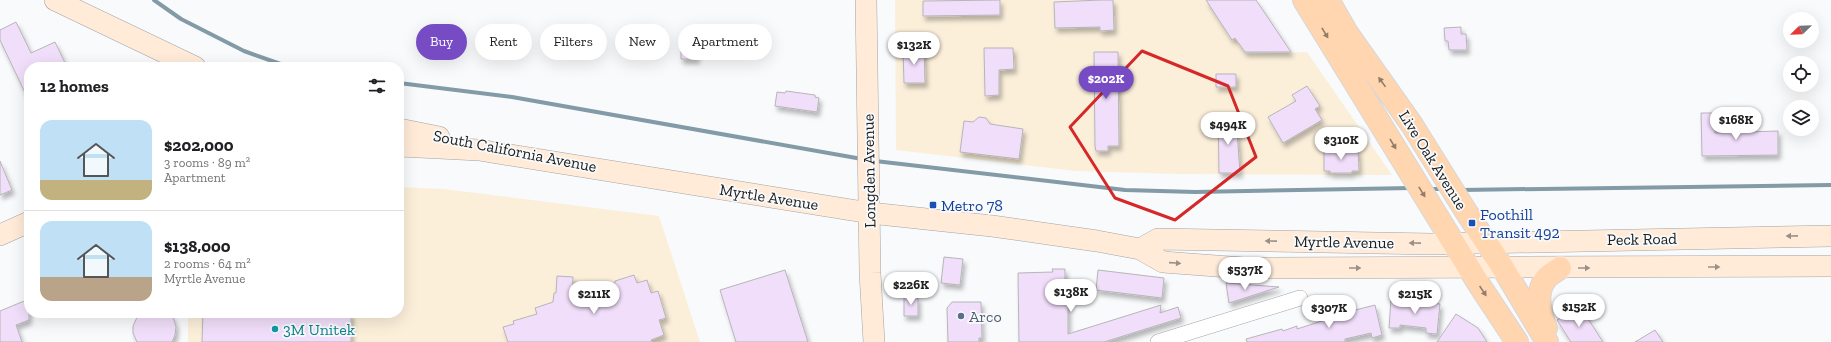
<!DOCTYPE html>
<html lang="en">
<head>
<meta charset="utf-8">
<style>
	:root { --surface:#fff; --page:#f6f6f6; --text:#202124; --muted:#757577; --line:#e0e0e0; --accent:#774bc3 }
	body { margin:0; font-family:"Zilla Slab",serif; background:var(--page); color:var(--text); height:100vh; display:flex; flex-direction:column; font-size:15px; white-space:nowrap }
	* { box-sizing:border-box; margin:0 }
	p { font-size:13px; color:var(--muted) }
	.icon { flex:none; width:22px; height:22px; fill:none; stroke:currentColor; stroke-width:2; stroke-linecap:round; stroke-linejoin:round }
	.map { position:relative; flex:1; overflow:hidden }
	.sheet { position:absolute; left:24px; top:62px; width:380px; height:256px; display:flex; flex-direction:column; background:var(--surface); border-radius:16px; box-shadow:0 4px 16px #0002 }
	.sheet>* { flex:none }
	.top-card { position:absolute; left:416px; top:24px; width:380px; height:36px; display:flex; gap:8px }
	.needle { width:26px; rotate:247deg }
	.controls { position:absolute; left:1783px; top:12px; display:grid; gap:8px }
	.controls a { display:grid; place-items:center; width:36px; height:36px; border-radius:50%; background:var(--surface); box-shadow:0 4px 16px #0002; font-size:20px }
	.price { position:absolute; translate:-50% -34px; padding:0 9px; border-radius:14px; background:#fff; color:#222; font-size:13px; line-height:26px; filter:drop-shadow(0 1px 2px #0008) }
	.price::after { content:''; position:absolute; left:50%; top:24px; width:12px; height:9px; margin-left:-6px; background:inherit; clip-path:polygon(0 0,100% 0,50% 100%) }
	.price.on { background:var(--accent); color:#fff }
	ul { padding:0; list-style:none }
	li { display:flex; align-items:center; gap:12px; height:100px; padding:0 16px }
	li+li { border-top:1px solid var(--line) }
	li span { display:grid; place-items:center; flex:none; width:112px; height:80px; border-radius:12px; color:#555 }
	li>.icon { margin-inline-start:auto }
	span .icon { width:48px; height:48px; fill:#fffc; stroke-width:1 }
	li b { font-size:17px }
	h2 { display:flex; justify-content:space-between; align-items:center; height:48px; padding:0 16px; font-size:17px }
	.chip { padding:0 14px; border-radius:18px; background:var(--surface); box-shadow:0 4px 16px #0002; font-size:14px; line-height:36px }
	.chip.on { background:var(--accent); color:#fff }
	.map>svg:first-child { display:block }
</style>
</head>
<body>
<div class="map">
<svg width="1831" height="342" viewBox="0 0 1831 342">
	<defs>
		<filter id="shadow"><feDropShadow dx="2.5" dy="4.5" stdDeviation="2" flood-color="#0004"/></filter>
	</defs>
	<rect width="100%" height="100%" fill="#f9fafc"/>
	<path fill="#fbefda" d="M895,0H1212L1247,54L1307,52L1392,175L1179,174L1075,171L896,150Z
		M399,187L444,189L659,216L700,342H188V313H399Z"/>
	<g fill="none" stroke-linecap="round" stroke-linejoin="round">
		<path stroke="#839aa7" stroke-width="4" d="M154,0L181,19L244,51L289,67
			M399,83L512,97L862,159
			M875,161L1125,190L1195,192L1412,188
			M1429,189H1444
			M1461,190L1831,185"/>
	</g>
	<path fill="#f1defa" stroke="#b6b5b7" filter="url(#shadow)" d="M1000,0V15L923,16V1Z
		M1101,0H1113L1114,30L1100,31V27L1055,28L1054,2Z
		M1206,0H1256L1291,52H1245L1235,38L1232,40Z
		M16,22L31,53L55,42L67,67H29V101L0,40V30Z
		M1461,27V34H1466L1467,50H1449L1448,41H1445L1444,28Z
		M681,39L697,40V59H681Z
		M984,48H1013L1014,69L999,70V95L985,96Z
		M924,49L925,83H904L903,50Z
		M1094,52H1118L1119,146H1108V151H1096L1095,146Z
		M1216,74H1236V87H1216Z
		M1307,86L1320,106L1315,109L1322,120L1283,143L1268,117L1296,101L1292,95Z
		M786,91L815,95V97L819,98L817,112L775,106L777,92L785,93Z
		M1218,113H1229L1230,131H1237L1240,173H1219Z
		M1701,113H1715V133L1778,131V155L1702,156Z
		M979,117L986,118L990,124L1023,129L1019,159L960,152L964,121L973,122Z
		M1330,148H1352V150H1358L1359,171H1352V173H1330V171H1324V150L1330,151Z
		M0,161L12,190L0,195Z
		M944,257L963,259L960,285L941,283Z
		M1052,269H1065V285H1068V334L1161,305L1160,313L1178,307L1181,318L1104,342H1019L1018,273L1053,272Z
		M785,270L808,342H736L720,290Z
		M1098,270L1164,278L1162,298L1096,290Z
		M634,275L637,283L647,280L651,293L658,291L666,318L659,320L664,335L651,340L652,342H508L503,327L514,324L513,321L537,314L535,308L553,302L554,293H556L557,276L573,277L572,294L615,283V281Z
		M1226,283L1279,287L1229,303Z
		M904,297H918V316H904Z
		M29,299V320L16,325L22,342H0V311Z
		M1391,299L1440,304L1437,334L1426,333V328L1400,325V328H1389Z
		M952,302H981L982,338H979V342H948L947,308Z
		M1375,305L1382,335L1372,338L1371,333L1345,339V342H1247L1246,339L1282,329L1283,331L1297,326V329L1328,319V317Z
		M1581,308L1603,342H1571L1557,320L1573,310L1575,312Z
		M139,313H170L174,320L176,327L175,335L172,342H137L133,333V326Z
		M203,313H351V342H202Z
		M1456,314L1478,328L1487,342H1437Z
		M1655,330L1663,342H1635Z"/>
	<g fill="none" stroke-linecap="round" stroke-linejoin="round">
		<defs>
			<path id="street" d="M1158,342L1300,298"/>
			<path id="secondary" d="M55,0L195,67
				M866,0L870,273L874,342
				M399,129L439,137
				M399,146L479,150L870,213L992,226L1097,241L1140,249L1163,262L1243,268L1831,266
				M0,235L29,222
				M1140,249L1158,239L1431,244L1831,236"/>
			<path id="primary" d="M1304,0L1480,286L1517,342
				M1328,0L1347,33L1412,125L1465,210L1503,268L1547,342
				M1546,328C1540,313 1535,294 1545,280C1548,275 1555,272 1560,268"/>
		</defs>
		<use href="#street" stroke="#a2a4a5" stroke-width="16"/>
		<use href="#secondary" stroke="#a2a4a5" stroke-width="22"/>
		<use href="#primary" stroke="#d7d7d7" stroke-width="24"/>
		<use href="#street" stroke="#fff" stroke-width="15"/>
		<use href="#secondary" stroke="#ffebd8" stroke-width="21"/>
		<use href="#primary" stroke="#ffd6b0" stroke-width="22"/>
	</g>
	<defs><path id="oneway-solid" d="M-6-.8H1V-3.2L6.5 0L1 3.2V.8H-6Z"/></defs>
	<g fill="#907c68">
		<use href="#oneway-solid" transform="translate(1325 33) rotate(59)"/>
		<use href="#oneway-solid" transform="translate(1382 82) rotate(-126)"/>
		<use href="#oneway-solid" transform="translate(1393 144) rotate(59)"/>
		<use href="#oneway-solid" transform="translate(1422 192) rotate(58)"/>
		<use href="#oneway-solid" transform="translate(1483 291) rotate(56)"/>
	</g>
	<g fill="#9b9086">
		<use href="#oneway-solid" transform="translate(1792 236) rotate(179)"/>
		<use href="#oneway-solid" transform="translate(1271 241) rotate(-179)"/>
		<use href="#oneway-solid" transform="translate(1415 243) rotate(-179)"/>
		<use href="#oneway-solid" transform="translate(1175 263) rotate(4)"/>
		<use href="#oneway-solid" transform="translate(1714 267)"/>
		<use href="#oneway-solid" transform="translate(1355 268)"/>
		<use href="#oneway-solid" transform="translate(1584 268)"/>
	</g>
	<path fill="none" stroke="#d62828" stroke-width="3" stroke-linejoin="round" d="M1142,51L1228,86L1256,157L1175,220L1115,198L1070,127Z"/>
	<g fill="#1a4fb4" stroke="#f9fafc" stroke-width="1.5">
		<rect x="929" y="201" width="8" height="8" rx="2"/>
		<rect x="1468" y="219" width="8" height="8" rx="2"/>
	</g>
	<circle fill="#5c6f8a" stroke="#f9fafc" stroke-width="1.5" cx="961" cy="316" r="4"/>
	<circle fill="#0f9aa8" stroke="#f9fafc" stroke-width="1.5" cx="275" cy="329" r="4"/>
	<g text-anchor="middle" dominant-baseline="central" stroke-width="3.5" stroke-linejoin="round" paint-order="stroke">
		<g font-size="16" fill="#202121" stroke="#f9fafc">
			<text transform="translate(515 151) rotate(11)">South California Avenue</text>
			<text transform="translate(1433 160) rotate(58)">Live Oak Avenue</text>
			<text transform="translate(869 171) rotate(-91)">Longden Avenue</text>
			<text transform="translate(769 197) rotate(9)">Myrtle Avenue</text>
			<text transform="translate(1642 239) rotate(-1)">Peck Road</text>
			<text transform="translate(1344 242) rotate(1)">Myrtle Avenue</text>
		</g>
		<g font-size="16" fill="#164399" stroke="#f9fafc" text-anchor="start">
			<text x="941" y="205">Metro 78</text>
			<text x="1480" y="214">Foothill<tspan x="1480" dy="18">Transit 492</tspan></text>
		</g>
		<g font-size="16" fill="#4e5e75" stroke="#f9fafc" text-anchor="start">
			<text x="969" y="316">Arco</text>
		</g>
		<g font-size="16" fill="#0d838f" stroke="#f9fafc" text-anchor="start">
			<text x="283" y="329">3M Unitek</text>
		</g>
	</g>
</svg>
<div class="controls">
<a><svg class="needle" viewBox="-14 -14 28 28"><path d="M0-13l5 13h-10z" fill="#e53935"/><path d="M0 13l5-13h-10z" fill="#757577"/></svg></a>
<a><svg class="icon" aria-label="locate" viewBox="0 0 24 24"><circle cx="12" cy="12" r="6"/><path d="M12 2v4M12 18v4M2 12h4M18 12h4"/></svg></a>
<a><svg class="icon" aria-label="layers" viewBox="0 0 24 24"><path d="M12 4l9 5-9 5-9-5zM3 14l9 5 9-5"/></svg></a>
</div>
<b class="price" style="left:914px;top:66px">$132K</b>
<b class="price on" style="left:1106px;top:100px">$202K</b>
<b class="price" style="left:1736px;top:141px">$168K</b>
<b class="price" style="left:1228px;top:146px">$494K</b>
<b class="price" style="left:1341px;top:161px">$310K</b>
<b class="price" style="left:1245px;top:291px">$537K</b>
<b class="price" style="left:911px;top:306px">$226K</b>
<b class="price" style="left:1071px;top:313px">$138K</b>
<b class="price" style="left:594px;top:315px">$211K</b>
<b class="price" style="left:1415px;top:315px">$215K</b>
<b class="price" style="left:1579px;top:328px">$152K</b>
<b class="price" style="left:1329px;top:329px">$307K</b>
<div class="top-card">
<a class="chip on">Buy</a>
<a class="chip">Rent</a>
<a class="chip">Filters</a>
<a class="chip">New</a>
<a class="chip">Apartment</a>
</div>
<section class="sheet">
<h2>12 homes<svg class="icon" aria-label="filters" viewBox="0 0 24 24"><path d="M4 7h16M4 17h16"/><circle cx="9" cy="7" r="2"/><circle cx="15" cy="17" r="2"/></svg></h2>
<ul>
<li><span style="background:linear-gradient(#bfe0f5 75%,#c2b280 0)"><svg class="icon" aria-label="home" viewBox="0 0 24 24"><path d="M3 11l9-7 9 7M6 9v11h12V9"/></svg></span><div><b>$202,000</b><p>3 rooms · 89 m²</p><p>Apartment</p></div></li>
<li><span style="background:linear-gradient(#bfe0f5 70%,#b9a48a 0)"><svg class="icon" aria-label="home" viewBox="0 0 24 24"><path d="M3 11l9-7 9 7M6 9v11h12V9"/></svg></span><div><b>$138,000</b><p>2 rooms · 64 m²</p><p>Myrtle Avenue</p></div></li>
</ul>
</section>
</div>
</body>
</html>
